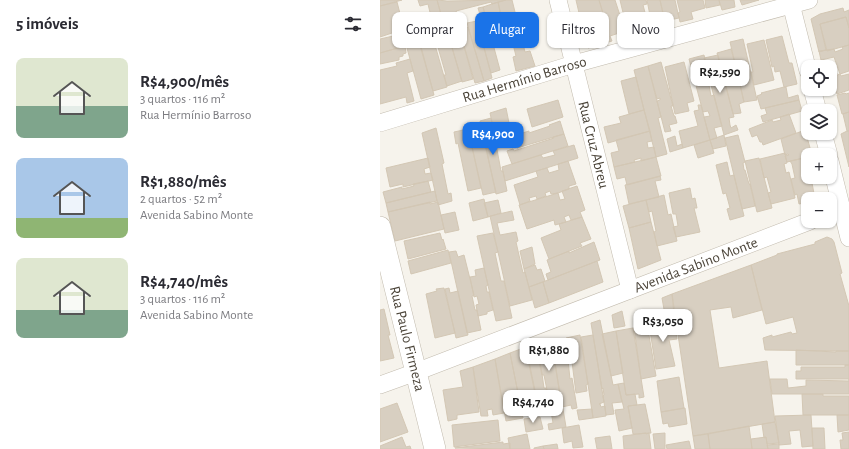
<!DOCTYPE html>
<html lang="pt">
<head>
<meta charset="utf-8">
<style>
	:root { --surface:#fff; --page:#f2f2f3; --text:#2b2b33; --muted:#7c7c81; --accent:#1a73e8 }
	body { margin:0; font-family:"Alegreya Sans",sans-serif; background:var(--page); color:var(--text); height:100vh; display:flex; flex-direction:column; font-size:15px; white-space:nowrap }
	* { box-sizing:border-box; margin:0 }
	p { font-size:13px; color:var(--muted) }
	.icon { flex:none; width:22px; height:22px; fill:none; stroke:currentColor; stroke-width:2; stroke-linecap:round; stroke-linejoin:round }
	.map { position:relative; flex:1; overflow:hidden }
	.sheet { display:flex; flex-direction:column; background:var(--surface); width:380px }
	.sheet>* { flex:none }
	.top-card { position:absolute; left:12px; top:12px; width:380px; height:36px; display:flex; gap:8px }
	.buttons { position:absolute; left:421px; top:60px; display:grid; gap:8px }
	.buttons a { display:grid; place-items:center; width:36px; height:36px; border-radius:8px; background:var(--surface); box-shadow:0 1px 3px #0004; font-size:20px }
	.price { position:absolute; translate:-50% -34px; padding:0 9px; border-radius:8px; background:#fff; color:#222; font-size:13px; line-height:26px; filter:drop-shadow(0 1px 2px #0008) }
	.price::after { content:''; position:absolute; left:50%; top:24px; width:12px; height:9px; margin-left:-6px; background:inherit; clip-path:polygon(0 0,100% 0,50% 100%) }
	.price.selected { background:var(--accent); color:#fff }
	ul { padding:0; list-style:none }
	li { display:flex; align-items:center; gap:12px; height:100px; padding:0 16px }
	li span { display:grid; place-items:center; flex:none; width:112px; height:80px; border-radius:8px; color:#555 }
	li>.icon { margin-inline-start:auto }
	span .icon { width:48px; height:48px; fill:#fffc; stroke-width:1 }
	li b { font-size:17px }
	h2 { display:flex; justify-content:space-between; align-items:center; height:48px; padding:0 16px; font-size:17px }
	.pill { padding:0 14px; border-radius:8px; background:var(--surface); box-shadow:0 1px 3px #0004; font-size:14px; line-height:36px }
	.pill.selected { background:var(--accent); color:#fff }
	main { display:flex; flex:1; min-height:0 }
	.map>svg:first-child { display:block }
</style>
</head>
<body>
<main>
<section class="sheet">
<h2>5 imóveis<svg class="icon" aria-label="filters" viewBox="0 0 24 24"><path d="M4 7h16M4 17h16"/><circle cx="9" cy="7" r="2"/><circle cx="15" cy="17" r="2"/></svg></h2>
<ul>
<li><span style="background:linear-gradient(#dfe7d0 60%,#7fa58c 0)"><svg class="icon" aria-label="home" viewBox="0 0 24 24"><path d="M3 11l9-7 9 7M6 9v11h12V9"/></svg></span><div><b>R$4,900/mês</b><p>3 quartos · 116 m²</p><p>Rua Hermínio Barroso</p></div></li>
<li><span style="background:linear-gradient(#a9c7e8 75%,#8fb573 0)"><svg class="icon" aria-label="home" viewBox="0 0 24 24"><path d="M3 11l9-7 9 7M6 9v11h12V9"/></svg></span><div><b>R$1,880/mês</b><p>2 quartos · 52 m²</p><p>Avenida Sabino Monte</p></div></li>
<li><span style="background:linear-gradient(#dfe7d0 65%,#7fa58c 0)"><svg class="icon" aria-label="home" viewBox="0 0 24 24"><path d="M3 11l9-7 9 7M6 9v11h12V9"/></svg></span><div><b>R$4,740/mês</b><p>3 quartos · 116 m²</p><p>Avenida Sabino Monte</p></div></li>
</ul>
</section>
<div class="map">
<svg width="469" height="449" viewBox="0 0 469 449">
	<rect width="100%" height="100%" fill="#f6f3ec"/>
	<path fill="#d8cfc1" stroke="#d3c7b4" d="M0,0H22L0,6Z
		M38,0H57L62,18L52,21L48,4L40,6Z
		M57,0L67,1L126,0L112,4L111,2L76,11L77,14L62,18Z
		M126,0H132L145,52L150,51L155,66L136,71L133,57L136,56L126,17L122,19L118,2Z
		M196,0H219L226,23L203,30Z
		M219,0H235L245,31L230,36L232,41L208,48L203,30L226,23Z
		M240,0H266L267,4L263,5L267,20L246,25Z
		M267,0H280L284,19L282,20L283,24L272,26Z
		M280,0H295L299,18L285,21Z
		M297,0H323L325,8L311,12L313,19L300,22L298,13L300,12Z
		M325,0H339L340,5L326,8Z
		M339,0H354L355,7L342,10Z
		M360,0H379L362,5Z
		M17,2L24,29L0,37V6Z
		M118,2L120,12L115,14L121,37L112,39L103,7Z
		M103,7L120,70L111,73L96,19L101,18L98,8Z
		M463,8L464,12L469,10V28L466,17L440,24L446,50L439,52L431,19L440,14Z
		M75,14L77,23L66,26L64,18Z
		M466,17L469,28V45L447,51L440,24Z
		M60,19L63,33L53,36L49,22Z
		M97,21L112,78L104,81L87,23Z
		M49,22L52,33L38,37L35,26Z
		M35,26L38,39L35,40L36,44L40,43L54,95L41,99L22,30Z
		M88,27L104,81L95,83L79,29Z
		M76,32V34L80,32L93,79L82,82L68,34Z
		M22,34L25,46L0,53V39Z
		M68,34L82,81L67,86L64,75H66L55,37Z
		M402,36L409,63H412L417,84L404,87L400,71L395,72L394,66L392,67L386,40Z
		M53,38L67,87L53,91L39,42Z
		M363,39L377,100L364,102L350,42Z
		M384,40L394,80L374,85L371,72H373L367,44Z
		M469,45V71L460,74L454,57L441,60L439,51L454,49L455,52L463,49L462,47Z
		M25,46L26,53L23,54V56L19,57V60L0,64V53Z
		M351,49L357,71H355L356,75H358L364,102L359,104L361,113L353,114L337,53Z
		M324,55L331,85H329L331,96L334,95L342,126L334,128L337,138L330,140L324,117L330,116L328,111L323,112L309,59Z
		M338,55L340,63L339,64L340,71H342L354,117L349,118L350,125L351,128L356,125L358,130L344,135L324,58Z
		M30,59L33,71L27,73L34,101L27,103L26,97L0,104V70L17,66L16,63Z
		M281,62L293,106H291L294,116H295L297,123L289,125L291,131L285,132L277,101L280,100V98L277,99L268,66Z
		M304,62L314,101L307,103L309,111L295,114L285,67Z
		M268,66L281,117L278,118L287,154L276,157L254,70Z
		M455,68L457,74L450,77V69Z
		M460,74L461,76L469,74V90L457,94L452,77Z
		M256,77L264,110L249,114L241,81Z
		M404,87H406L408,98L418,95L419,100L381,109L377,96L382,94L381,93Z
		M465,93L466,94L469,93V112L462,114L457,95Z
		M178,100L183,117L152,127L147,109Z
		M419,100L422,111L383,122L381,116L387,114L385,108Z
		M318,105H321L330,140L303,148L299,131L318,126L314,111L319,110Z
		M126,108L130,128L123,130L124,134H126L127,137L116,140L110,113Z
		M264,110L270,131L228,143L224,127L241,123L239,117Z
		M469,112V131H467L463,114Z
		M409,114L416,133L383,145L382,142H380L377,135L372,137L369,129L392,120L393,122L401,120L400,117Z
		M111,118L121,171H123L127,191L116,194L100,121Z
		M180,121L184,134L137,148L133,136L149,131V133L170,126L169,125Z
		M101,127L116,192L103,195L88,129Z
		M56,128L64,163L62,164L68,194L71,193L72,201L58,205L42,133Z
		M88,129L101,188L88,191L78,143L76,144L74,132Z
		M425,130L432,155H428V157L407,162L405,156L409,155L408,154L405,155L401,139Z
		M270,131L272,141L267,142L268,148L274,147L276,157L261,161V158L254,160L255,162L234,167L231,153L239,151L236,140Z
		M467,131H469V167L461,134Z
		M184,134L188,146L132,164L127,151L133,149L134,151L174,138L173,137Z
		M344,135L346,146L333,149L330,140Z
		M358,135L365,162L363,163L364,170H365L369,184H370L375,206L362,209L345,138Z
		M295,136L297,146L302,144L303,148L290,152L287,139Z
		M330,140L334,153L318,158L314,145Z
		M194,145L198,158L125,181L122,167L161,155L163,158L175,155L173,151Z
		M405,153L407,163L404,164L406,173L409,172L415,198L391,204L388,193L391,192L387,177L384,178L380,159Z
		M276,157L281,176L247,185L245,177L237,179L234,167Z
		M428,157V177H438L439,180L432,183L435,199H428V202L419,204L417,194L415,195L411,179L415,178L412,164L410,161Z
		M48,158L50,167L44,169L45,174L51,173L53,180L23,187V184L10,187L6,168Z
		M379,158L392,208L377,212L365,161Z
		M188,161L196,184L189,186V189L178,193L171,194L170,191L165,193L166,196L157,199L156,196L149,198L150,201L140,205L134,185L158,177L156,171L167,168L169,173L179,170L178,164Z
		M347,162L350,176L354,175L364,216L350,220L347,209L350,208L346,193L343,194L336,165Z
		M280,176L281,180L275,181L279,197L249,204L245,185Z
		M48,181L51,192L6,203L3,192L22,187V189L34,186L33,184Z
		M197,186L205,210L200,212L202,217L191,220L189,215L184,217L186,222L175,225L174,220L147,229L139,205L178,193L180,200L185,199L182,191Z
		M310,188L312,199L315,198L317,208H314L320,232L296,237L293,227L298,226L296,214H293L289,193Z
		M55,191L57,201L8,212L6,203Z
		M284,195L288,215L291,214L297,241L277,246L274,232L276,231L272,211L269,212L266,200Z
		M104,199L108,217L93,221L89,203Z
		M118,200L121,213L108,217L104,203Z
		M266,200L271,222L249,228L243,206Z
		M50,202V204L58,202L64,229L15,241L8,212Z
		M132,211L134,220L117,223L120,235L136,232L138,241L136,242L143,273L145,272L152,300L130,306L110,216Z
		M75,212L79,230L65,233L61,215Z
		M202,217L211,239L200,243L202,246L169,259L161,238L181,230L179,224Z
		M271,222L281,260L258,269L249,228Z
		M60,233L62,240L63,239L66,249L28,259L24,241Z
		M113,233L118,252L115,253L121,281H124L132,318L116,321L97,236Z
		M447,237L452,239L454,242L462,273L460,274L469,306V351L385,350L383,338L392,335V337L411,332L412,334L417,333L413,317L386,324L371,265L397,255V254L435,244V242Z
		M214,242L220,260L168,280L166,274L171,272L167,260L189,251V253Z
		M152,247L155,264L144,269L140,251Z
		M68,250L71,263L31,274L28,261Z
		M76,251L78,257L84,255L94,295L92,296L95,310H97L101,330L87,333L69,252Z
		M217,261L223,282L169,303L163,282Z
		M155,265L157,270L161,269L165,281L149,287L144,269Z
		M371,265L382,310L353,318L351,307L330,310L339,368L387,361L395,422L313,436L292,294Z
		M104,268L108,285L106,286L107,292H109L113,310L107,312V314L98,316L96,305L99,304L97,296L94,297L90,277L96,276L95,270Z
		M163,282L169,303L155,308L149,287Z
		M64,288L75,333L55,338L46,294L57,291L56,289Z
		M69,288L70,293L78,291L88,335L76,338L65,289Z
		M292,294L294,314L285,315L282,298Z
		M4,309L10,335H8L14,358L0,361V310Z
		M242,311L245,326L234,328L232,315Z
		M220,320L233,385L238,384L242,402L232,403L234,414L226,415L223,396L224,395L223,388L222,389L211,323Z
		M294,320L297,339L289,340L295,366L276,369L269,324Z
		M267,324L276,376L261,379L254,327Z
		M253,328L264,397L259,398V394L246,395L236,331Z
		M236,331L243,373L231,376L222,334Z
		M200,335L208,384L206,385L207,391L196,393L192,362H190L186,338Z
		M213,335L224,402L219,404H220L221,407L225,406L226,416L213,418L201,337Z
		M186,341L190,379L192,378L197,408L192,409L191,405L182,407L172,344Z
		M172,345L181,401L175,402L174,399L169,400L164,375H162L156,348Z
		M146,347L159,410L142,413L130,353Z
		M156,348L161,367L164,388H166L168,397L166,398V401L157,403L146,350Z
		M416,350L456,352V351H469V365H416Z
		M130,353L143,418L126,421L115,359Z
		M115,359L124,413L113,415L112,409L107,410L108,416H101L93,367Z
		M465,365H469V379H416V371H421V367H465Z
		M93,367L99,412L77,415V419L68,421L63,390L83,387L80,371Z
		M299,377L304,408L281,412L277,381Z
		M390,379H407L408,388L426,386V380L469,381V379V394H392Z
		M244,383L246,395L255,394L257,405L248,406L252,428L239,431L235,410L244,409L238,384Z
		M422,394H443V396H469V415H423Z
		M17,403L28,432L0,442V409Z
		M182,403L186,427L169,430L168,424L173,423L170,405Z
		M265,404L271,433L253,434L248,406Z
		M305,408L307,424L289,427L288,423L283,424L281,412Z
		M212,409L213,418L199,420L197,410Z
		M431,415L433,446L422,447L420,430L409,431L411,444L399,445L395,416Z
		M457,415H469V430L458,432Z
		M160,417L163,429L146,432L144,419Z
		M118,420L120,441L74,447L72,425Z
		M395,422L399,443L387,444L386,437L384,438L382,424Z
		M199,425L203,447L193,448L192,441L184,443L182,428Z
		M369,426L372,449H330L328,434Z
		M432,428H444L445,449H433Z
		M469,432V449H461L460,440H463L462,433Z
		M266,433V434L269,433L271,449H244L243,436Z
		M285,433V449H275L273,434Z
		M147,434L150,449H130L128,438Z
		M328,434L330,449H315L313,436Z
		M230,436L232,449H217L215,438Z
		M22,437L26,447L30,446L31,449H0V446Z
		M386,437L388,449H372L371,439Z
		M309,441L311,449H287L286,445Z
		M123,442V444L130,443V449L75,448Z
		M177,444L178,449H164L163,446Z
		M399,444V449H388L387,445Z
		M163,446L164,449H154V448Z"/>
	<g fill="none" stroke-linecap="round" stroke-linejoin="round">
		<defs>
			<g id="minor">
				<path id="s1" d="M178,0L250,290"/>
				<path d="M410,0L428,71"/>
				<path d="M432,89L438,111"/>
				<path id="s2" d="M0,123L194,64L429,0"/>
				<path d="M443,133L449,155"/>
				<path d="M450,161L469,238"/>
				<path id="s3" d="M0,385L36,372L430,221"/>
			</g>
			<g id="tertiary">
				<path id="s4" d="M0,227L55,449"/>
			</g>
		</defs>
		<use href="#minor" stroke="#c2bbae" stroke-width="18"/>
		<use href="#tertiary" stroke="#c2bbae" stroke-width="22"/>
		<use href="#minor" stroke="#fff" stroke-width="17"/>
		<use href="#tertiary" stroke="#fff" stroke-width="21"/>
	</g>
	<g text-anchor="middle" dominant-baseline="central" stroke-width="3" stroke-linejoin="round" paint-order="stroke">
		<g font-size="15" fill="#4b4439" stroke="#fff">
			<text stroke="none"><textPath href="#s2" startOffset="151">Rua Hermínio Barroso</textPath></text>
			<text stroke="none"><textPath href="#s1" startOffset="149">Rua Cruz Abreu</textPath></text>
			<text stroke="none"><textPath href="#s3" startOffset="338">Avenida Sabino Monte</textPath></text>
			<text stroke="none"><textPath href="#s4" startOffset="115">Rua Paulo Firmeza</textPath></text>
		</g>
	</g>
</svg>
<div class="buttons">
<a><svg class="icon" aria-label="locate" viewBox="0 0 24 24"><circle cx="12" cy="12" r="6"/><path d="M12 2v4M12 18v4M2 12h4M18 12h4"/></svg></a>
<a><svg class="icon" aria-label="layers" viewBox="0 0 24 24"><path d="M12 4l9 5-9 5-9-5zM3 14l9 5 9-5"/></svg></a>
<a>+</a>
<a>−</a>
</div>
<b class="price" style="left:340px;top:94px">R$2,590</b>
<b class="price selected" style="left:113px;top:156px">R$4,900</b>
<b class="price" style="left:283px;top:343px">R$3,050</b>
<b class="price" style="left:169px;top:372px">R$1,880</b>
<b class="price" style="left:153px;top:424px">R$4,740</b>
<div class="top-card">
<a class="pill">Comprar</a>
<a class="pill selected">Alugar</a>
<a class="pill">Filtros</a>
<a class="pill">Novo</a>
</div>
</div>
</main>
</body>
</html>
